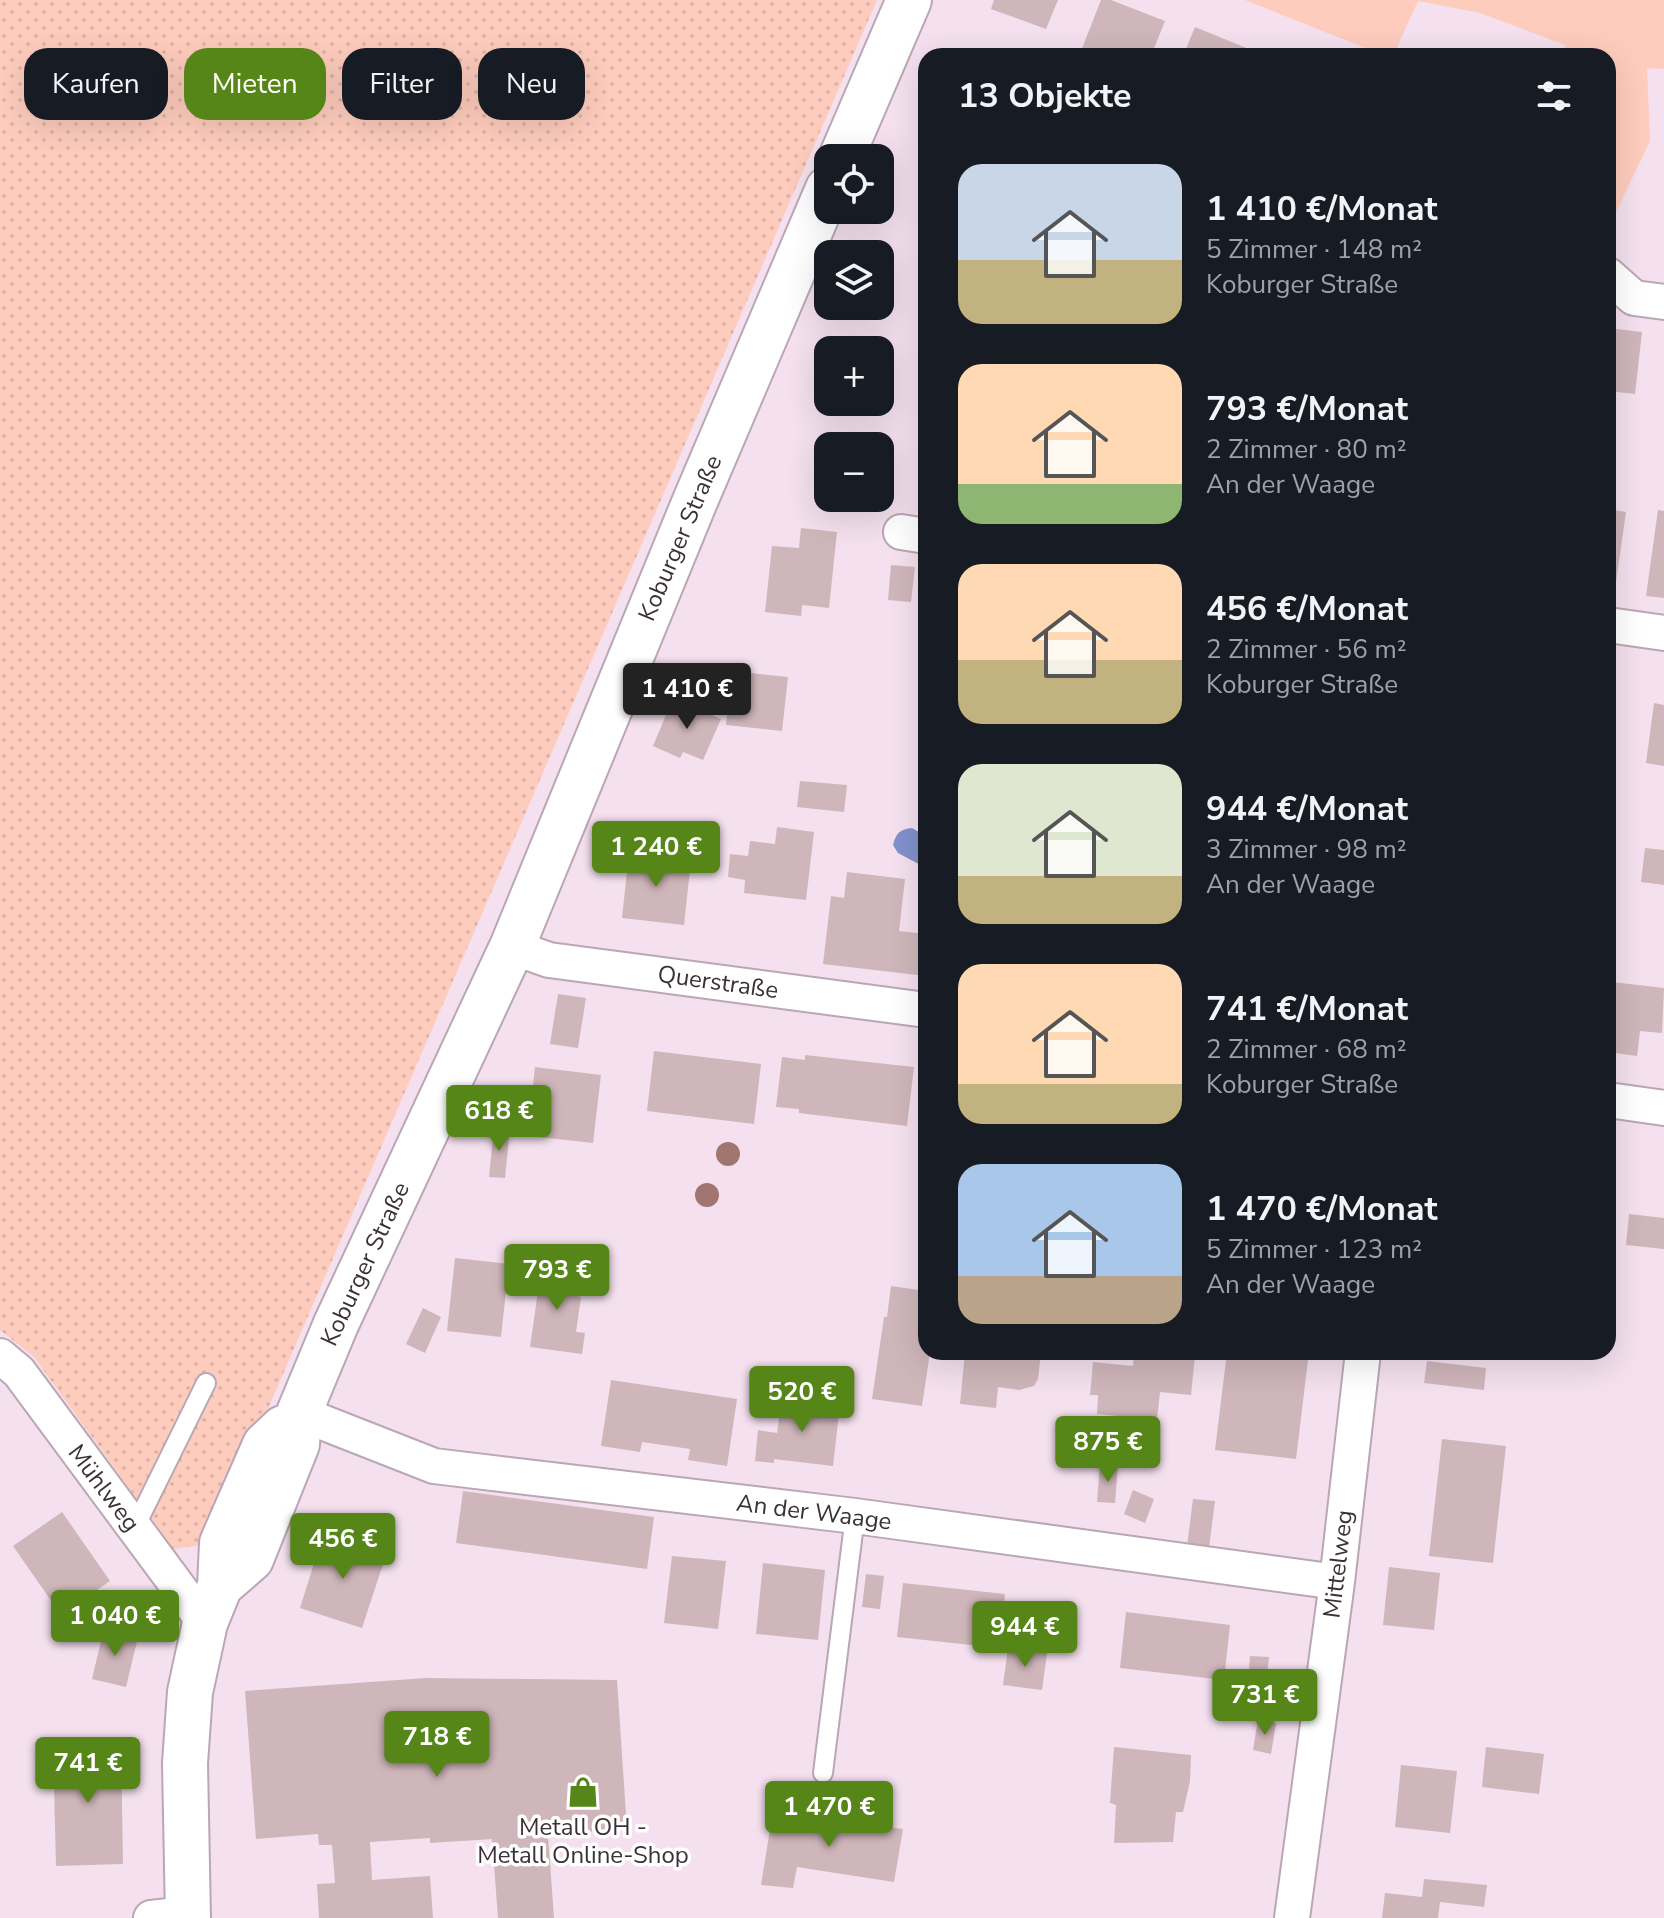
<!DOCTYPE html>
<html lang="de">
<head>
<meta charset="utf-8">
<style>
	:root { --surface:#171b24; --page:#20242c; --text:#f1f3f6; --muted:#9ea1a6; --accent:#568618 }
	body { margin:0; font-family:"Nunito Sans",sans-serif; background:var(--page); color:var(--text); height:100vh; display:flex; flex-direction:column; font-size:30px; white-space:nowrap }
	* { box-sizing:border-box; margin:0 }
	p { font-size:26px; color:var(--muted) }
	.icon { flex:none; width:44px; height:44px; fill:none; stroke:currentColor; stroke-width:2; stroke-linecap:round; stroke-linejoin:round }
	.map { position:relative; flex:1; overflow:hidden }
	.sheet { position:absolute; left:918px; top:48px; width:698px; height:1312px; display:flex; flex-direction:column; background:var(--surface); border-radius:24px; box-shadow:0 8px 32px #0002 }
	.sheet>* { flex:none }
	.guide { position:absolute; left:24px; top:48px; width:760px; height:72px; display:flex; gap:16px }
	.controls { position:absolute; left:814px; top:144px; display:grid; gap:16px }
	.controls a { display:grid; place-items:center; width:80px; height:80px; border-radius:16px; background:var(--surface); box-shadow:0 8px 32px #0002; font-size:40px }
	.price { position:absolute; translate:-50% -68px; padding:0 18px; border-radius:8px; background:var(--accent); color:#fff; font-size:26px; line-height:52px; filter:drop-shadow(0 2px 4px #0008) }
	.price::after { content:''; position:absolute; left:50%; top:48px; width:24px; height:18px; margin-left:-12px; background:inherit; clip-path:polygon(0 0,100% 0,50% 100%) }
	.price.selected { background:#222; color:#fff }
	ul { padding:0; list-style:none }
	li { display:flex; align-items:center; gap:24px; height:200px; padding:0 40px }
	li span { display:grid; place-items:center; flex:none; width:224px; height:160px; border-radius:24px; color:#555 }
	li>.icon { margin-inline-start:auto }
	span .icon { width:96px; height:96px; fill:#fffc; stroke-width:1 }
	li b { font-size:34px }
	h2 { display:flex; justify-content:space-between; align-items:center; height:96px; padding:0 40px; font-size:34px }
	.tag { padding:0 28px; border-radius:24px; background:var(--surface); box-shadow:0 8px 32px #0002; font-size:28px; line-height:72px }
	.tag.selected { background:var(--accent); color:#fff }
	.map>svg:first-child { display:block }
</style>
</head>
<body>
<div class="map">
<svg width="1664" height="1918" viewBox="0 0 1664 1918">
	<defs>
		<pattern id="grass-dots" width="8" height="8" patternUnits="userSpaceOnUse" patternTransform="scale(2)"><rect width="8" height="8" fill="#feccbd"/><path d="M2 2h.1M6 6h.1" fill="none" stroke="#dab0a3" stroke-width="1.8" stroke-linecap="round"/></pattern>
	</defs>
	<rect width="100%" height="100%" fill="#f4e0ee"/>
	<path fill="url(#grass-dots)" d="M0,0H877L216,1529L207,1544L173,1549L34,1357L0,1330Z"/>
	<path fill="#feccbd" d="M1245,0H1664V69L1647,68L1650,141L1615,214L1608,213V56H1564L1565,45L1480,13L1418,1L1393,56H1385Z"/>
	<path fill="#8291cd" d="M912,828L926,836V868L898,853L893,845C896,833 900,829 912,828Z"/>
	<path fill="#cfb6ba" d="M994,0H1058L1046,29L991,9Z
		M1101,0H1111L1165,21L1151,56H1094L1081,51Z
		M1195,27L1266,56H1183Z
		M1608,328L1642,332L1635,394L1608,391Z
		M1608,509L1626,512L1615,589L1608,588Z
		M1658,510L1664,511V598L1646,596Z
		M801,528L837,532L829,608L802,605L801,616L765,612L772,546L799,548Z
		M891,565L915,567L911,602L888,600Z
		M732,671L788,677L782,731L726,725Z
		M673,698L721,719L703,760L683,752L680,758L653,746Z
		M1654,703L1664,705V766L1646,763Z
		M800,781L847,785L844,812L797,807Z
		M777,827L814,832L806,900L744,893L745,880L728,877L730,854L748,856L750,841L775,844Z
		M1645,848L1664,850V885L1641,882Z
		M629,853L691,860L684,925L622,918Z
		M847,872L905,879L899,931L926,934V976L823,964L831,896L844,898Z
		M1612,982L1664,988L1662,1033L1640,1031L1637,1056L1608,1052V1005Z
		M558,994L586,998L578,1048L550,1044Z
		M654,1051L761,1064L754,1124L647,1111Z
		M805,1055L914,1067L907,1126L799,1113V1109L776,1107L782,1057L805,1060Z
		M535,1067L601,1075L593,1143L539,1137L543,1106L531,1105Z
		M494,1127L510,1129L505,1178L489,1177Z
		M1629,1214L1664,1218V1249L1626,1245Z
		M455,1258L509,1264L501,1337L447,1331Z
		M546,1259L570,1262L566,1294L581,1297L576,1332L585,1333L582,1354L530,1347L538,1291H541Z
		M891,1286L926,1291V1352H930L922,1406L872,1399L884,1317H887Z
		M423,1308L441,1317L425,1353L406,1344Z
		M965,1352H1041L1038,1379L1034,1386L1019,1390L998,1387L996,1408L960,1404Z
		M1134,1352L1195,1355L1191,1395L1160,1392L1157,1420L1097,1414L1098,1395H1090L1093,1362L1133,1366Z
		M1227,1352H1258L1257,1354L1308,1360L1296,1459L1215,1450Z
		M1427,1361L1486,1368L1484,1390L1424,1383Z
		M611,1380L737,1399L727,1466L688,1460L690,1449L642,1442L640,1452L601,1446Z
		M782,1397L840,1404L833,1466L774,1459V1463L755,1461L758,1430L777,1433Z
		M1442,1439L1506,1446L1493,1563L1429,1556Z
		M1100,1464L1118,1465L1115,1503L1097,1502Z
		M1133,1490L1154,1499L1145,1523L1124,1514Z
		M463,1491L654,1517L647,1569L456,1543Z
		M1193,1499L1215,1501L1209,1548L1187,1546Z
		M62,1512L110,1581L61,1615L13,1546Z
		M323,1535L386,1555L362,1628L300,1608Z
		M672,1556L726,1561L718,1629L664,1623Z
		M763,1563L825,1570L818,1640L756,1634Z
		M1389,1567L1440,1573L1434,1630L1383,1625Z
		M866,1574L884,1576L880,1609L862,1607Z
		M903,1583L1005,1594L999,1648L897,1637Z
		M1126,1612L1230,1625L1224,1680L1120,1668Z
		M104,1628L138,1637L126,1687L92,1679Z
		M1008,1648L1047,1653L1042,1690L1003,1685Z
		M1250,1656L1269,1657L1266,1685L1248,1683Z
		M426,1678L617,1680L627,1829L548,1835L554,1918H498L492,1839L430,1843V1838L370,1842L372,1880L430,1876L433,1918H319L317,1884L335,1883L332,1845H319L318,1834L256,1839L245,1691Z
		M1258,1720L1276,1723L1271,1754L1253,1750Z
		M121,1745L123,1864L56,1866L53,1747Z
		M1114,1747L1191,1755L1190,1781L1183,1812H1176L1173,1842L1114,1843L1116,1805L1110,1803Z
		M1486,1747L1544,1754L1539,1794L1482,1787Z
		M1401,1765L1457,1771L1450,1833L1395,1827Z
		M773,1811L903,1829L894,1882L797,1867L793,1888L761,1885Z
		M1424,1879L1487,1885L1484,1907L1440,1902L1438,1918H1382L1385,1893L1422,1897Z"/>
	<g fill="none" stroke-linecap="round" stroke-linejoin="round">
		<defs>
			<path id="service" d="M134,1529L206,1383
				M823,1773L855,1516"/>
			<path id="minor" d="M1608,275L1634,298L1664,302
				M901,532L926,536
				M1608,625L1664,633
				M512,947L549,960L926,1010
				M1608,1100L1664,1108
				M0,1356L19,1372L205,1623
				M299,1413L434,1466L855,1516L1337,1582
				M151,1918L187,1914
				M1292,1918L1337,1582L1363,1352"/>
			<path id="secondary" d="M841,158L909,0
				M220,1586L251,1559L297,1444L299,1413L336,1324L512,947L695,501L828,189
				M188,1918L185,1763L190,1692L205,1623L220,1586L222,1543L265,1445L283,1428"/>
		</defs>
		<use href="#service" stroke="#baa7b5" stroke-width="22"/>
		<use href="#minor" stroke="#baa7b5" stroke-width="38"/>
		<use href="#secondary" stroke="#baa7b5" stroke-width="48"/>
		<use href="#service" stroke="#fff" stroke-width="18"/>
		<use href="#minor" stroke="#fff" stroke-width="34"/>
		<use href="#secondary" stroke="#fff" stroke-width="44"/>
	</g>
	<g fill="#a17570">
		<circle cx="728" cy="1154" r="12"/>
		<circle cx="707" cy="1195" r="12"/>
	</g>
	<defs>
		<symbol id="shop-bare" viewBox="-9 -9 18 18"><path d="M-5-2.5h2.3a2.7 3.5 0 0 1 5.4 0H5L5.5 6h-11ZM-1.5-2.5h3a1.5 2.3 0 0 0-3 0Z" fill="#568618" stroke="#fff" stroke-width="2.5" paint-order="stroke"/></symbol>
	</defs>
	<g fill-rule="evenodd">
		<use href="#shop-bare" x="561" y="1770" width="44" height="44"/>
	</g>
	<g text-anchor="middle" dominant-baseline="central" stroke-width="7" stroke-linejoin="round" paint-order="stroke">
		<g font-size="24" fill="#3a3237" stroke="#fff">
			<text transform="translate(680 538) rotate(-67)">Koburger Straße</text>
			<text transform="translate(718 982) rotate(8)">Querstraße</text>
			<text transform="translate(365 1264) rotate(-65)">Koburger Straße</text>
			<text transform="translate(104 1488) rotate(53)">Mühlweg</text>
			<text transform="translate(814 1512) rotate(7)">An der Waage</text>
			<text transform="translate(1338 1564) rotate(-83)">Mittelweg</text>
		</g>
		<g font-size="24" fill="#3a3237" stroke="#fff">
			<text x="583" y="1827">Metall OH -<tspan x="583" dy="28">Metall Online-Shop</tspan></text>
		</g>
	</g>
</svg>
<div class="controls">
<a><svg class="icon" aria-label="locate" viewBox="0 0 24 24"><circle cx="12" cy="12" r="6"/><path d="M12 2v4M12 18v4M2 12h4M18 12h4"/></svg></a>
<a><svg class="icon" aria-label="layers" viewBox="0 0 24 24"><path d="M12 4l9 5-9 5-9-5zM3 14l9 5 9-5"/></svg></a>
<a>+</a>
<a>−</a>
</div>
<b class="price selected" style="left:687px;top:731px">1 410 €</b>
<b class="price" style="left:656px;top:889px">1 240 €</b>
<b class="price" style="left:499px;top:1153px">618 €</b>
<b class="price" style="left:557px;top:1312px">793 €</b>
<b class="price" style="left:802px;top:1434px">520 €</b>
<b class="price" style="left:1108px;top:1484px">875 €</b>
<b class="price" style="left:343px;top:1581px">456 €</b>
<b class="price" style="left:115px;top:1658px">1 040 €</b>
<b class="price" style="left:1025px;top:1669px">944 €</b>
<b class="price" style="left:1265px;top:1737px">731 €</b>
<b class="price" style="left:437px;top:1779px">718 €</b>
<b class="price" style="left:88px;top:1805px">741 €</b>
<b class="price" style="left:829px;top:1849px">1 470 €</b>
<div class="guide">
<a class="tag">Kaufen</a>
<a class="tag selected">Mieten</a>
<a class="tag">Filter</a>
<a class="tag">Neu</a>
</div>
<section class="sheet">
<h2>13 Objekte<svg class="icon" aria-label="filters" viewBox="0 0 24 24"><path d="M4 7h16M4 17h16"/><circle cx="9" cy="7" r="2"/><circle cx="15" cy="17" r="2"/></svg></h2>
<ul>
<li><span style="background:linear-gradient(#c9d6e8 60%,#c2b280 0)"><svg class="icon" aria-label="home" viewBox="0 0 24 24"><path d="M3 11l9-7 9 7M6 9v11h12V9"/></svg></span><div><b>1 410 €/Monat</b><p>5 Zimmer · 148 m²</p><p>Koburger Straße</p></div></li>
<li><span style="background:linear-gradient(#ffd9b3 75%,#8fb573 0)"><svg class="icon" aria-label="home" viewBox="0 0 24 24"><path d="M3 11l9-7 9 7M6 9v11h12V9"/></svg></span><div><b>793 €/Monat</b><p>2 Zimmer · 80 m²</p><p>An der Waage</p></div></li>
<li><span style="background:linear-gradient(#ffd9b3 60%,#c2b280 0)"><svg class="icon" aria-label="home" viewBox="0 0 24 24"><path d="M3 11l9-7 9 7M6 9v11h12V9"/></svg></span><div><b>456 €/Monat</b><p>2 Zimmer · 56 m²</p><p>Koburger Straße</p></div></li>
<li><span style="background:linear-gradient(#dfe7d0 70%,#c2b280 0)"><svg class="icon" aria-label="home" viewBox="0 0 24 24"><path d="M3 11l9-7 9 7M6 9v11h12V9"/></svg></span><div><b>944 €/Monat</b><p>3 Zimmer · 98 m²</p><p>An der Waage</p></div></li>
<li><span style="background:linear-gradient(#ffd9b3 75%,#c2b280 0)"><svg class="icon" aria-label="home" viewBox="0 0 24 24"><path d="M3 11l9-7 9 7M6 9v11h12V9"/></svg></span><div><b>741 €/Monat</b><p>2 Zimmer · 68 m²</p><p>Koburger Straße</p></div></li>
<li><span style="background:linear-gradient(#a9c7e8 70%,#b9a48a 0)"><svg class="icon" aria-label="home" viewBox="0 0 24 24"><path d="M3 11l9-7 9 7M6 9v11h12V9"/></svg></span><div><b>1 470 €/Monat</b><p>5 Zimmer · 123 m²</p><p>An der Waage</p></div></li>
</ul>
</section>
</div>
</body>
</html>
